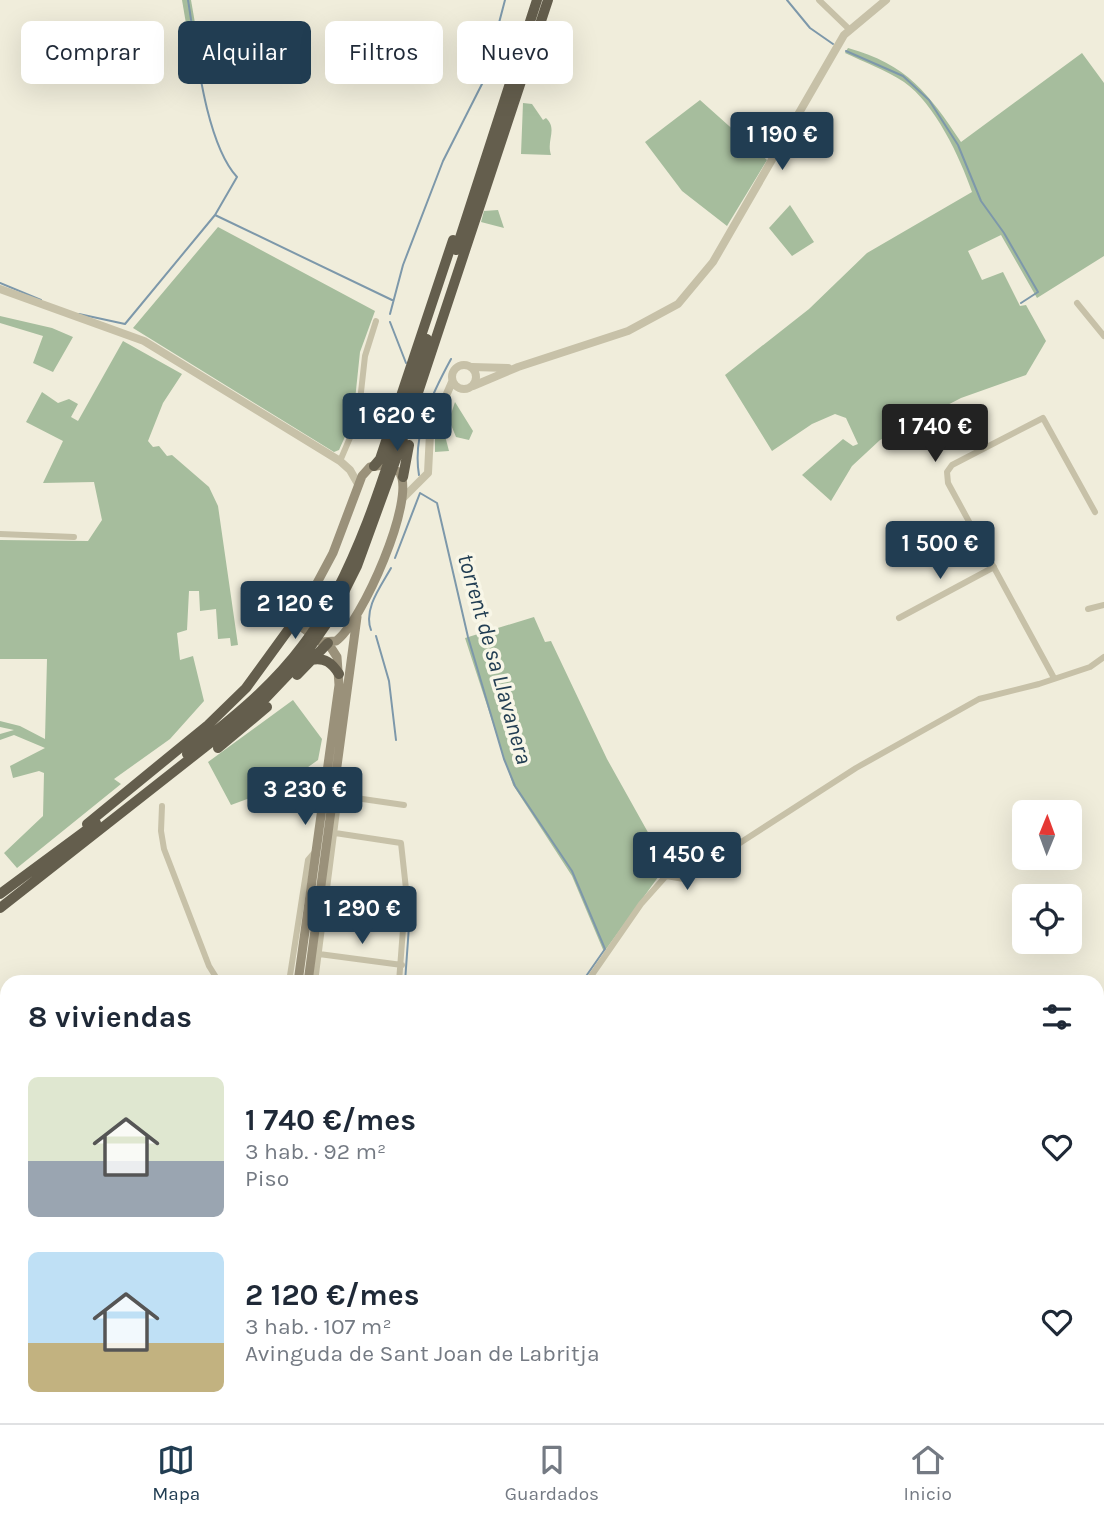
<!DOCTYPE html>
<html lang="es">
<head>
<meta charset="utf-8">
<style>
	:root { --surface:#fff; --page:#f2f2f3; --text:#1f2937; --muted:#747a83; --line:#e0e1e3; --accent:#213d52 }
	body { margin:0; font-family:Karla,sans-serif; background:var(--page); color:var(--text); height:100vh; display:flex; flex-direction:column; font-size:26px; white-space:nowrap }
	* { box-sizing:border-box; margin:0 }
	p { font-size:23px; color:var(--muted) }
	.icon { flex:none; width:38px; height:38px; fill:none; stroke:currentColor; stroke-width:2; stroke-linecap:round; stroke-linejoin:round }
	.map { position:relative; flex:1; overflow:hidden }
	.drawer { position:absolute; left:0px; top:975px; width:1104px; height:450px; display:flex; flex-direction:column; background:var(--surface); border-radius:21px 21px 0 0; box-shadow:0 7px 28px #0002 }
	.drawer>* { flex:none }
	.guide { position:absolute; left:21px; top:21px; width:700px; height:63px; display:flex; gap:14px }
	.needle { width:46px; rotate:1deg }
	.buttons { position:absolute; left:1012px; top:800px; display:grid; gap:14px }
	.buttons a { display:grid; place-items:center; width:70px; height:70px; border-radius:10px; background:var(--surface); box-shadow:0 7px 28px #0002; font-size:35px }
	.price { position:absolute; translate:-50% -60px; padding:0 16px; border-radius:7px; background:var(--accent); color:#fff; font-size:23px; line-height:46px; filter:drop-shadow(0 2px 4px #0008) }
	.price::after { content:''; position:absolute; left:50%; top:42px; width:21px; height:16px; margin-left:-10px; background:inherit; clip-path:polygon(0 0,100% 0,50% 100%) }
	.price.current { background:#222; color:#fff }
	ul { padding:0; list-style:none }
	li { display:flex; align-items:center; gap:21px; height:175px; padding:0 28px }
	li span { display:grid; place-items:center; flex:none; width:196px; height:140px; border-radius:10px; color:#555 }
	li>.icon { margin-inline-start:auto }
	span .icon { width:84px; height:84px; fill:#fffc; stroke-width:1 }
	li b { font-size:30px }
	h2 { display:flex; justify-content:space-between; align-items:center; height:84px; padding:0 28px; font-size:30px }
	.pill { padding:0 24px; border-radius:10px; background:var(--surface); box-shadow:0 7px 28px #0002; font-size:24px; line-height:63px }
	.pill.current { background:var(--accent); color:#fff }
	.tabs { display:flex; justify-content:space-around; align-items:center; height:98px; border-top:2px solid var(--line); background:var(--surface); font-size:19px; color:var(--muted) }
	.tabs a { display:grid; justify-items:center; gap:4px }
	.tabs .current { color:var(--accent) }
	.map>svg:first-child { display:block }
</style>
</head>
<body>
<div class="map">
<svg width="1104" height="1423" viewBox="0 0 1104 1423">
	<rect width="100%" height="100%" fill="#f0eddb"/>
	<path fill="#a6bd9d" d="M182,0H191L205,81L195,77Z
		M848,48C907,64 929,94 961,142L1082,53L1104,83V256L1037,298L1001,235L968,251L982,280L1003,272L1020,306L1026,305L1046,341L1026,375L961,398L880,440L852,466L831,501L802,475L843,439L853,446L858,444L846,418L835,414L812,424L772,451L725,375L809,309L867,253L972,192C960,157 935,104 904,82C886,70 864,62 845,53Z
		M700,100L767,160L727,226L682,191L645,142Z
		M523,103L532,104L543,120L546,118C558,129 546,140 551,155L521,154Z
		M790,205L814,242L792,256L769,228Z
		M498,210L504,228L481,222L484,211Z
		M218,227L375,311L360,352L353,419L339,450L334,452L133,328Z
		M0,316L52,328L73,337L53,372L33,363L43,336L0,323Z
		M123,341L182,374L163,403L148,441L153,447L159,446L167,456L172,455L209,487L218,506L238,645L231,646L230,638L218,639L216,609L200,611L199,591H189L187,630L177,633L180,660L193,656L204,701L170,739L114,779L121,784L17,868L4,853L43,816L44,773L39,771L13,778L10,766L45,748L14,735L0,740V734L14,730L0,727V721L20,726L45,739L47,659H0V540L88,541L102,520L94,482L43,483L63,441L26,422L42,392L58,403L69,399L78,404L71,417L78,421Z
		M455,402L473,431L469,440L456,437L449,420Z
		M440,429L444,432L449,451L435,452V431Z
		M534,617L545,642L551,641L607,759L664,861L661,873L604,952L572,876L513,785L465,638Z
		M293,700L322,739L318,760L280,787L231,805L208,762Z
		M1104,1246V1319L1097,1302V1249Z
		M1097,1322L1104,1339V1398L1097,1402Z
		M1104,1417V1423H841L834,1418L1099,1420Z
		M730,1418H789L791,1419L788,1423H728Z"/>
	<g fill="none" stroke-linecap="round" stroke-linejoin="round">
		<path stroke="#7d98aa" stroke-width="2" d="M188,0C196,48 205,142 237,177L215,215
			M787,0L810,28L833,44
			M846,51L903,76L929,100L958,145L981,201L1004,233L1038,292L1021,303
			M0,283L41,300
			M79,314L125,324L215,215L392,300
			M390,314L403,265L443,161L484,80L505,0
			M390,322L406,363
			M419,475C412,434 432,394 451,359
			M395,558L420,493L437,503L468,637L504,759L515,786L572,871L605,949L582,982
			M371,630C363,609 381,586 391,568
			M376,636L389,681L396,740
			M405,982L411,898"/>
		<path stroke="#c7c1a8" stroke-width="6" d="M819,0L849,29
			M1077,303L1104,336
			M340,461L358,419L365,356L376,321
			M0,534L74,537
			M1088,609L1104,605
			M899,618L994,567
			M1054,678L948,483L947,472L952,465L1043,418L1095,512
			M335,795L404,805
			M162,806L161,831L164,849L209,966L219,982
			M335,833L401,843L406,889L399,982
			M327,893L405,904
			M319,954L402,965
			M289,982L308,860L314,853
			M315,982L339,795
			M587,982L641,904L666,876L684,879L856,768L979,699L1039,684L1090,667L1104,657
			M0,1194L7,1216
			M0,1255L7,1252
			M199,1418L217,1423
			M603,1418L616,1423
			M99,1420L110,1418
			M330,1423L332,1418
			M475,1423L478,1418"/>
		<path stroke="#c7c1a8" stroke-width="8" d="M0,289L144,341L340,461L350,470L358,484
			M452 377a12 12 0 1 1 24 0a12 12 0 1 1-24 0Z
			M472,367L508,368
			M473,386L518,367L628,331L678,304L713,262L844,35L886,0
			M403,498L428,473L430,433L452,382
			M53,1418L55,1423
			M812,1418L819,1423
			M826,1418L833,1423
			M98,1423L100,1418"/>
		<path stroke="#9a917a" stroke-width="9" d="M383,465L399,472C418,496 361,624 336,641L321,642L303,628L302,611L333,553L362,476L370,467Z
			M298,982L339,685L337,657L328,643
			M308,982L357,617
			M0,1358L7,1348
			M0,1383L7,1382"/>
		<path stroke="#645e4d" stroke-width="10" d="M456,250L537,0
			M374,466L380,459L453,240
			M403,477L409,445
			M311,660C325,657 332,663 339,674
			M297,675L328,643
			M218,748L267,707
			M187,754C229,721 271,688 303,645C363,566 397,434 427,339
			M87,824L208,725L246,688L302,611
			M0,894L96,823
			M0,908L261,703L300,662L332,616L357,566L397,456L548,0"/>
	</g>
	<g text-anchor="middle" dominant-baseline="central" stroke-width="7" stroke-linejoin="round" paint-order="stroke">
		<g font-size="23" font-style="italic" fill="#213d52" stroke="#f8f6e7">
			<text transform="translate(495 659) rotate(74)">torrent de sa Llavanera</text>
		</g>
	</g>
</svg>
<div class="buttons">
<a><svg class="needle" viewBox="-14 -14 28 28"><path d="M0-13l5 13h-10z" fill="#e53935"/><path d="M0 13l5-13h-10z" fill="#747a83"/></svg></a>
<a><svg class="icon" aria-label="locate" viewBox="0 0 24 24"><circle cx="12" cy="12" r="6"/><path d="M12 2v4M12 18v4M2 12h4M18 12h4"/></svg></a>
</div>
<b class="price" style="left:782px;top:172px">1 190 €</b>
<b class="price" style="left:397px;top:453px">1 620 €</b>
<b class="price current" style="left:935px;top:464px">1 740 €</b>
<b class="price" style="left:940px;top:581px">1 500 €</b>
<b class="price" style="left:295px;top:641px">2 120 €</b>
<b class="price" style="left:305px;top:827px">3 230 €</b>
<b class="price" style="left:687px;top:892px">1 450 €</b>
<b class="price" style="left:362px;top:946px">1 290 €</b>
<div class="guide">
<a class="pill">Comprar</a>
<a class="pill current">Alquilar</a>
<a class="pill">Filtros</a>
<a class="pill">Nuevo</a>
</div>
<section class="drawer">
<h2>8 viviendas<svg class="icon" aria-label="filters" viewBox="0 0 24 24"><path d="M4 7h16M4 17h16"/><circle cx="9" cy="7" r="2"/><circle cx="15" cy="17" r="2"/></svg></h2>
<ul>
<li><span style="background:linear-gradient(#dfe7d0 60%,#9aa5b1 0)"><svg class="icon" aria-label="home" viewBox="0 0 24 24"><path d="M3 11l9-7 9 7M6 9v11h12V9"/></svg></span><div><b>1 740 €/mes</b><p>3 hab. · 92 m²</p><p>Piso</p></div><svg class="icon" aria-label="heart" viewBox="0 0 24 24"><path d="M12 20l-8-8c-3-5 5-10 8-4 3-6 11-1 8 4z"/></svg></li>
<li><span style="background:linear-gradient(#bfe0f5 65%,#c2b280 0)"><svg class="icon" aria-label="home" viewBox="0 0 24 24"><path d="M3 11l9-7 9 7M6 9v11h12V9"/></svg></span><div><b>2 120 €/mes</b><p>3 hab. · 107 m²</p><p>Avinguda de Sant Joan de Labritja</p></div><svg class="icon" aria-label="heart" viewBox="0 0 24 24"><path d="M12 20l-8-8c-3-5 5-10 8-4 3-6 11-1 8 4z"/></svg></li>
</ul>
</section>
</div>
<nav class="tabs">
<a class="current"><svg class="icon" aria-label="map" viewBox="0 0 24 24"><path d="M3 6l6-2 6 2 6-2v14l-6 2-6-2-6 2zM9 4v14M15 6v14"/></svg>Mapa</a>
<a><svg class="icon" aria-label="saved" viewBox="0 0 24 24"><path d="M7 4h10v16l-5-4-5 4z"/></svg>Guardados</a>
<a><svg class="icon" aria-label="home" viewBox="0 0 24 24"><path d="M3 11l9-7 9 7M6 9v11h12V9"/></svg>Inicio</a>
</nav>
</body>
</html>
